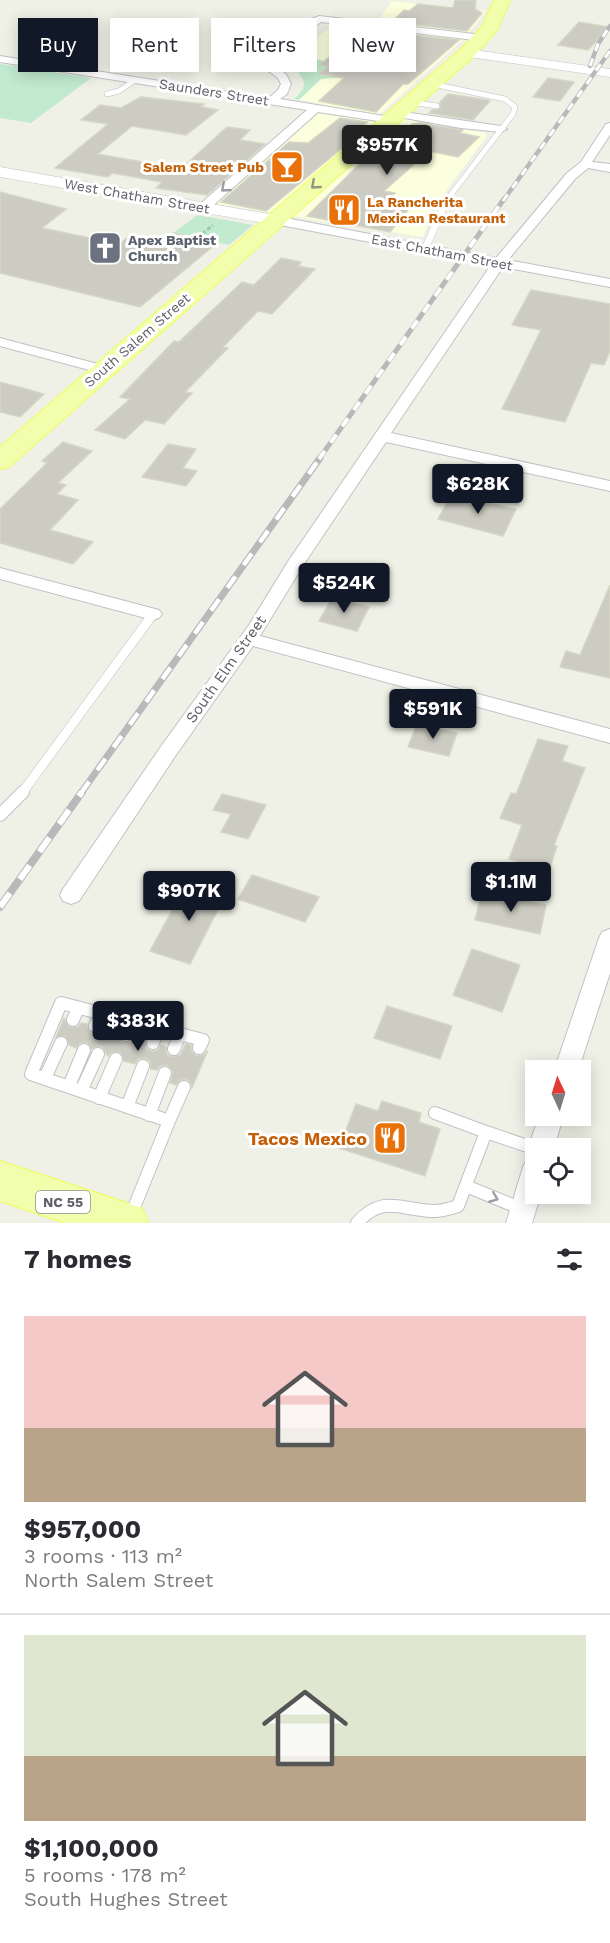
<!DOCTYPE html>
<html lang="en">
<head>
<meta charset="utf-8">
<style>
	:root { --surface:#fff; --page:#f2f2f3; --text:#2b2b33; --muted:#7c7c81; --line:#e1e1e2; --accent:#111827 }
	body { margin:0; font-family:"Work Sans",sans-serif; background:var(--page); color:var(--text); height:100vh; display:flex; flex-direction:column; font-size:22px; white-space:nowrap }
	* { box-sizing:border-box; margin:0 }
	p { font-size:20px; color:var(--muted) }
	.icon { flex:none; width:33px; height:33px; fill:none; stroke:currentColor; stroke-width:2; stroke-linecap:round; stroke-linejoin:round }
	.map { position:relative; height:1223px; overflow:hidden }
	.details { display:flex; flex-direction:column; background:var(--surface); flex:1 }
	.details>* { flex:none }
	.top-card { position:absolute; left:18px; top:18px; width:574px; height:54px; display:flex; gap:12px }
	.needle { width:39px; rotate:356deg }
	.fabs { position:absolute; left:525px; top:1060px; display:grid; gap:12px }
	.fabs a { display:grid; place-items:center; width:66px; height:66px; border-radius:0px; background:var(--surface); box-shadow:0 3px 15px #0003; font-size:30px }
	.price { position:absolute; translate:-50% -51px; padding:0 14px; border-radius:6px; background:var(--accent); color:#fff; font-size:20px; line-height:39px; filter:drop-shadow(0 2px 3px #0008) }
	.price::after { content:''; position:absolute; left:50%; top:36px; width:18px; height:14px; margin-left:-9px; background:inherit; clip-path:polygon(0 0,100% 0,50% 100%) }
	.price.on { background:#222; color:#fff }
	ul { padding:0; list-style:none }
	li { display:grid; align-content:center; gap:12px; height:318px; padding:0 24px }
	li+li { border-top:2px solid var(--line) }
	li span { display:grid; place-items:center; height:186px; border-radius:0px; color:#555 }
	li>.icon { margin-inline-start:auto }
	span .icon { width:108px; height:108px; fill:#fffc; stroke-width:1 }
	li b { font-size:26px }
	h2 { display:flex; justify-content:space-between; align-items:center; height:72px; padding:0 24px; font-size:26px }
	.tag { padding:0 21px; border-radius:0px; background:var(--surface); box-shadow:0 3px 15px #0003; font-size:21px; line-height:54px }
	.tag.on { background:var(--accent); color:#fff }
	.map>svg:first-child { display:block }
</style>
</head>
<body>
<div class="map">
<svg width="610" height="1223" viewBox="0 0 610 1223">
	<rect width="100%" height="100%" fill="#f0f1e6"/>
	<path fill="#fcffdd" d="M392,1L486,11L464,39L380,114L485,133L486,137L434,207L423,237L216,204L217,199L324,104L293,99L303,89L304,82L298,71L281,62L294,56L332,26L372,30Z"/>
	<path fill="#c2eacf" d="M296,55L325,61L321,66L342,69L344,77L321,79L299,100L294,99L303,89L304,82L298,71L291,67L304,59L294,56Z
		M0,64L91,78L31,123L0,118Z
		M198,215L253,225L229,245L173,233Z"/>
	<path fill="#ccccc3" stroke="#d6d6c4" stroke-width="1.5" d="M455,0H476L475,9L482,13L467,31L392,22L404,10L409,11L418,4L453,8Z
		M579,22L609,27L588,50L558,45Z
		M384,32L459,40L408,84H403L376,112L319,101L344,78L319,74L328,67L320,65L357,34L379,37Z
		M548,78L574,82L560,101L533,97Z
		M448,94L488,100L490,101L473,120L429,113L432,110L440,109V102Z
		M141,97L204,104L201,107L218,110L186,135L132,126L98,154L181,169L227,127L250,130L240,140L265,144L207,195L156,188L162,182L112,173L108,177L55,168L108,124L81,120L100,105L121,108Z
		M340,118L367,122L361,128L365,129L266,211L221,202L289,142L308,143Z
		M420,123L463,130L460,133L479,137L458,157L429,151L384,191L395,193L384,205L409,209L390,232L307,216L390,134L398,135L412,124Z
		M0,192L66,209L42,228L119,244L127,238L151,244L157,239L163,241L173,233L217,243L140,307L0,273Z
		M281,258L301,262L298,266L315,269L272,314L258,311L223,347L228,348L185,392L192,393L164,424L145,420L125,439L95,430L130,399L120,397L174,341L179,342L242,282L254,285Z
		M531,290L610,304V351L604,365L591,363L565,422L502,409L541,330L512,325Z
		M0,382L26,389L44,394L20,417L0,412Z
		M63,442L92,451L58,483L66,485L57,494L78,500L50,530L93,542L73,564L0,543V509L47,463L42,461Z
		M168,444L196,449L183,468L197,471L186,486L142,477Z
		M451,495L516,509L503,536L438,519Z
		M610,585V678L560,667L566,651L580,655Z
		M332,598L369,607L357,631L319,621Z
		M417,724L457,733L449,756L408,747Z
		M538,739L568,746L562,761L585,768L554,845L557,846L549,871L509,859L522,825L500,818L511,793L516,794Z
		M222,794L266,805L248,839L221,832L231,814L213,810Z
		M252,875L319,897L305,922L238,899Z
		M188,881L227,892L190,964L150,951Z
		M482,892L546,905L540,934L475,920Z
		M472,949L520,965L502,1012L453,995Z
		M387,1006L452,1026L440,1059L374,1038Z
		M64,1018L69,1027H78L81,1023L87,1024L91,1033L96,1034L102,1030L103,1036L108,1039L115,1038L118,1033L119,1040L124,1043L131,1042L134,1037L145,1041L146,1048L151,1051L158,1050L161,1045L166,1047L167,1054L172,1057L180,1055L186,1044L191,1045L192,1052L196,1056L203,1055L208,1050L192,1088L191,1083L187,1079L180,1080L176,1085L170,1083L173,1072L167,1065L160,1066L157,1070L151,1069L150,1061L145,1058L138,1059L135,1064L124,1061L120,1052H112L108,1056L102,1047L97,1046L92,1049L87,1042L80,1043L76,1048L69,1045L65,1036L56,1037Z
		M382,1101L421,1113L419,1122L440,1129L425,1176L339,1148L356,1104L378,1111Z"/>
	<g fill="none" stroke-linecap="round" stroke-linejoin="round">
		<defs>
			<path id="lane-far3" d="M432,84L505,99L515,107L513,114L446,201
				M107,94L119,91L135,80
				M411,102L437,106"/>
			<path id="lane-far2" d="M425,249L447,199"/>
			<path id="lane-far1" d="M22,793L153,614"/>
			<path id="lane" d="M0,815L23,792
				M73,1020L78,1008
				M95,1026L101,1014
				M110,1031L115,1017
				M126,1035L131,1022
				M153,1043L158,1029
				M174,1049L180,1034
				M45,1078L61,1043
				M69,1086L84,1050
				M81,1091L98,1054
				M99,1098L116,1059
				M127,1107L143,1066
				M149,1115L165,1073
				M169,1121L184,1087
				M486,1132L536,1149
				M466,1186L522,1209
				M131,1215L169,1121L31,1074L61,1003L203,1040L199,1048
				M357,1223C383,1193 402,1211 435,1211C443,1211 451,1208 458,1206L486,1132L435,1113"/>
			<path id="street" d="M319,16L483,35L488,38L483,41L321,22C304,35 284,46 274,66L286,74L291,84L287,94L280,99L391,117L397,120L391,123L318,112L207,211L203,212L197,208L199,205L307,110L0,62V56L269,98L278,90L281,84L278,78L263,67C273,46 297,24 319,16Z
				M397,111L501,126L507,129L501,132L461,128L393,116L391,114Z
				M610,123V135L592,162L610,164V172L588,168L575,179L508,260L610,279V287L503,267L391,433L610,481V491L386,442L304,564L260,636L610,729V743L253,646L176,755L79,901L71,904L63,901L60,895L63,889L162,745L249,625L289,560L491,265L275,224L271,223L269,220L271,217L275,216L496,258L567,173L581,162L606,124Z
				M0,338L109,367L111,370L104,374L0,346Z
				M0,568L159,610L162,614L159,618L153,620L0,579Z
				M610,929V973L578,1071H554L599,938L602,932Z
				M539,1116H563L554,1149H536V1194H541L532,1223H506L523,1167L527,1159L532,1157L528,1149Z"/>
			<path id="secondary" d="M467,49L610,69V77L462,56L460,53L462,50Z
				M0,167L275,215L281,216L284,220L281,224L275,225L0,177Z"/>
			<path id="primary" d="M494,0H510L497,30L473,57L9,467L0,469V447L461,49L482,27Z
				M0,1161L142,1208L148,1223H65L0,1201Z"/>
		</defs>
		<use href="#lane-far3" stroke="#c0c1c8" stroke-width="6"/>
		<use href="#lane-far2" stroke="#c0c1c8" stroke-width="8"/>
		<use href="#lane-far1" stroke="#c0c1c8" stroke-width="10"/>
		<use href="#lane" stroke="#c0c1c8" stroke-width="14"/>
		<use href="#street" stroke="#c0c1c8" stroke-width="2"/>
		<use href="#secondary" stroke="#c3c3cc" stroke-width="1"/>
		<use href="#primary" stroke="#f3fb56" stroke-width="2"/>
		<path stroke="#9acbb8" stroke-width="3" stroke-dasharray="4.5 2" stroke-linecap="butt" d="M197,238L213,225"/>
		<use href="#lane-far3" stroke="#fff" stroke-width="5"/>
		<use href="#lane-far2" stroke="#fff" stroke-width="7"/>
		<use href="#lane-far1" stroke="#fff" stroke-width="9"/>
		<use href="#lane" stroke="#fff" stroke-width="12"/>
		<use href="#street" fill="#fff" fill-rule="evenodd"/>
		<use href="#secondary" fill="#fff" fill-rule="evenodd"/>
		<use href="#primary" fill="#f1ffad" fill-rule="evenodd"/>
		<defs>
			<path id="rail-far3" d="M590,66L598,44L610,26
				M503,201L610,51"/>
			<path id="rail-far2" d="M319,459L504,199"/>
			<path id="rail-far1" d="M81,793L320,458"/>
			<path id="rail" d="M0,907L82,792"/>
		</defs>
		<use href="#rail-far3" stroke="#b9b9bb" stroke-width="4.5"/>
		<use href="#rail-far2" stroke="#b9b9bb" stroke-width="5"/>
		<use href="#rail-far1" stroke="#b9b9bb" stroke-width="7"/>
		<use href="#rail" stroke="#b9b9bb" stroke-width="8"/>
		<use href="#rail-far3" stroke="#fff" stroke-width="3" stroke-dasharray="8" stroke-linecap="butt"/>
		<use href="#rail-far2" stroke="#fff" stroke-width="4" stroke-dasharray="10" stroke-linecap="butt"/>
		<use href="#rail-far1" stroke="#fff" stroke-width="4.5" stroke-dasharray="14" stroke-linecap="butt"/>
		<use href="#rail" stroke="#fff" stroke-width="6" stroke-dasharray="17" stroke-linecap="butt"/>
	</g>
	<defs><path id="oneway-chevron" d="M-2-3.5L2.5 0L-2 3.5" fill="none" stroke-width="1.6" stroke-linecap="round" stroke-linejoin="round" transform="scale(1.5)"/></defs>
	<use stroke="#919780" href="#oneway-chevron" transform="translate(315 185) rotate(139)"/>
	<g stroke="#9e9fa4">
		<use href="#oneway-chevron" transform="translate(225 188) rotate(139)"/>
		<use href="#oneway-chevron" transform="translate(494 1198) rotate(22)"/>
	</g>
	<defs>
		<symbol id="bar-square" viewBox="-11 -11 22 22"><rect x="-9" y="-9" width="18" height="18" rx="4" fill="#e8710a" stroke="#fff"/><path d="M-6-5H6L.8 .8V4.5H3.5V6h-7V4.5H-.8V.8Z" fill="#fff"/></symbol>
		<symbol id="restaurant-square" viewBox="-11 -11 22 22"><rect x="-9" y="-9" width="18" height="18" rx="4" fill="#e8710a" stroke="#fff"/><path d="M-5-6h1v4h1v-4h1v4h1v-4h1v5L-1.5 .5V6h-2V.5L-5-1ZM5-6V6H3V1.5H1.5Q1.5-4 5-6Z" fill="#fff"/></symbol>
		<symbol id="church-square" viewBox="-11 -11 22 22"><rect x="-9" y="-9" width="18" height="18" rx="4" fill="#6b7280" stroke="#fff"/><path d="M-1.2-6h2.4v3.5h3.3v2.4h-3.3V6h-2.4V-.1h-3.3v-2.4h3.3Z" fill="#fff"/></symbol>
	</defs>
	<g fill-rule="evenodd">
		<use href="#bar-square" x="268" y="148" width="38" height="38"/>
		<use href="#restaurant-square" x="325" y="191" width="38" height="38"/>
		<use href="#church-square" x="86" y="229" width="38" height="38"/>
		<use href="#restaurant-square" x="371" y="1119" width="38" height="38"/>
	</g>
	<g text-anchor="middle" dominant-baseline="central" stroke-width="6" stroke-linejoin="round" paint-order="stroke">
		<g font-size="14" fill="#5e5f68" stroke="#fff">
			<text transform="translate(214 92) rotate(9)">Saunders Street</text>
			<text transform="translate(137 196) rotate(10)">West Chatham Street</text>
			<text transform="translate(442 252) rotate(11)">East Chatham Street</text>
			<text transform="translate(137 340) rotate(-41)">South Salem Street</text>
		</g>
		<g font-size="14" font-weight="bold" fill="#c56008" stroke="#fff" text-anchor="end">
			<text x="264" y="167">Salem Street Pub</text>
			<text x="367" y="202" text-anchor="start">La Rancherita<tspan x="367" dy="16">Mexican Restaurant</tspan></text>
		</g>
		<g font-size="14" font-weight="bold" fill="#5b616d" stroke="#fff" text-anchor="start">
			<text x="128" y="240">Apex Baptist<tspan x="128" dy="16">Church</tspan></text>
		</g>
		<rect fill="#fff" stroke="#8e8f95" stroke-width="1.5" x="36" y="1191" width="54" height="22" rx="4.5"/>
		<g font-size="14" font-weight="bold" fill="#5e5f68">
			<text x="63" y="1202">NC 55</text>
		</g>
		<g font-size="15" fill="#5e5f68" stroke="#fff">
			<text transform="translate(226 669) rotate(-55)">South Elm Street</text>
		</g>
		<g font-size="18" font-weight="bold" fill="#c56008" stroke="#fff" text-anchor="end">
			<text x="367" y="1138">Tacos Mexico</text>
		</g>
	</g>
</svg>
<div class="fabs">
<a><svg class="needle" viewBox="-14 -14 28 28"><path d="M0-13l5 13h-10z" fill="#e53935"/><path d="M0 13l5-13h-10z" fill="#7c7c81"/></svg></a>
<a><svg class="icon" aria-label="locate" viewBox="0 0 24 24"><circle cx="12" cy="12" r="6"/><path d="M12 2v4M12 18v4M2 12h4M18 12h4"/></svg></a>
</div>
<b class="price on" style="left:387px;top:176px">$957K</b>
<b class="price" style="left:478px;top:515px">$628K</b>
<b class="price" style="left:344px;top:614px">$524K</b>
<b class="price" style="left:433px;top:740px">$591K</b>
<b class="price" style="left:511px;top:913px">$1.1M</b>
<b class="price" style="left:189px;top:922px">$907K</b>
<b class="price" style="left:138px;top:1052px">$383K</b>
<div class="top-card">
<a class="tag on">Buy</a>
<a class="tag">Rent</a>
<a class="tag">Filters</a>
<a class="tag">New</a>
</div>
</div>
<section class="details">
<h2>7 homes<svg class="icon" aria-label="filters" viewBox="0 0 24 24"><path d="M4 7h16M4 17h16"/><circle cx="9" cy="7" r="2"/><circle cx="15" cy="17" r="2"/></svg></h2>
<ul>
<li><span style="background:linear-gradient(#f6c9c9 60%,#b9a48a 0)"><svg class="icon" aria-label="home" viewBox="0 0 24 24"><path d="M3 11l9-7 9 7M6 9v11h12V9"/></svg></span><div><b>$957,000</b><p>3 rooms · 113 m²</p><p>North Salem Street</p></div></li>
<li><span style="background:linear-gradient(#dfe7d0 65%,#b9a48a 0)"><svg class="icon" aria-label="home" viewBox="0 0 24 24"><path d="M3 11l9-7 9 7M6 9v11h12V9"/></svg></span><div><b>$1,100,000</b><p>5 rooms · 178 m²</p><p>South Hughes Street</p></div></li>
</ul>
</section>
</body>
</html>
